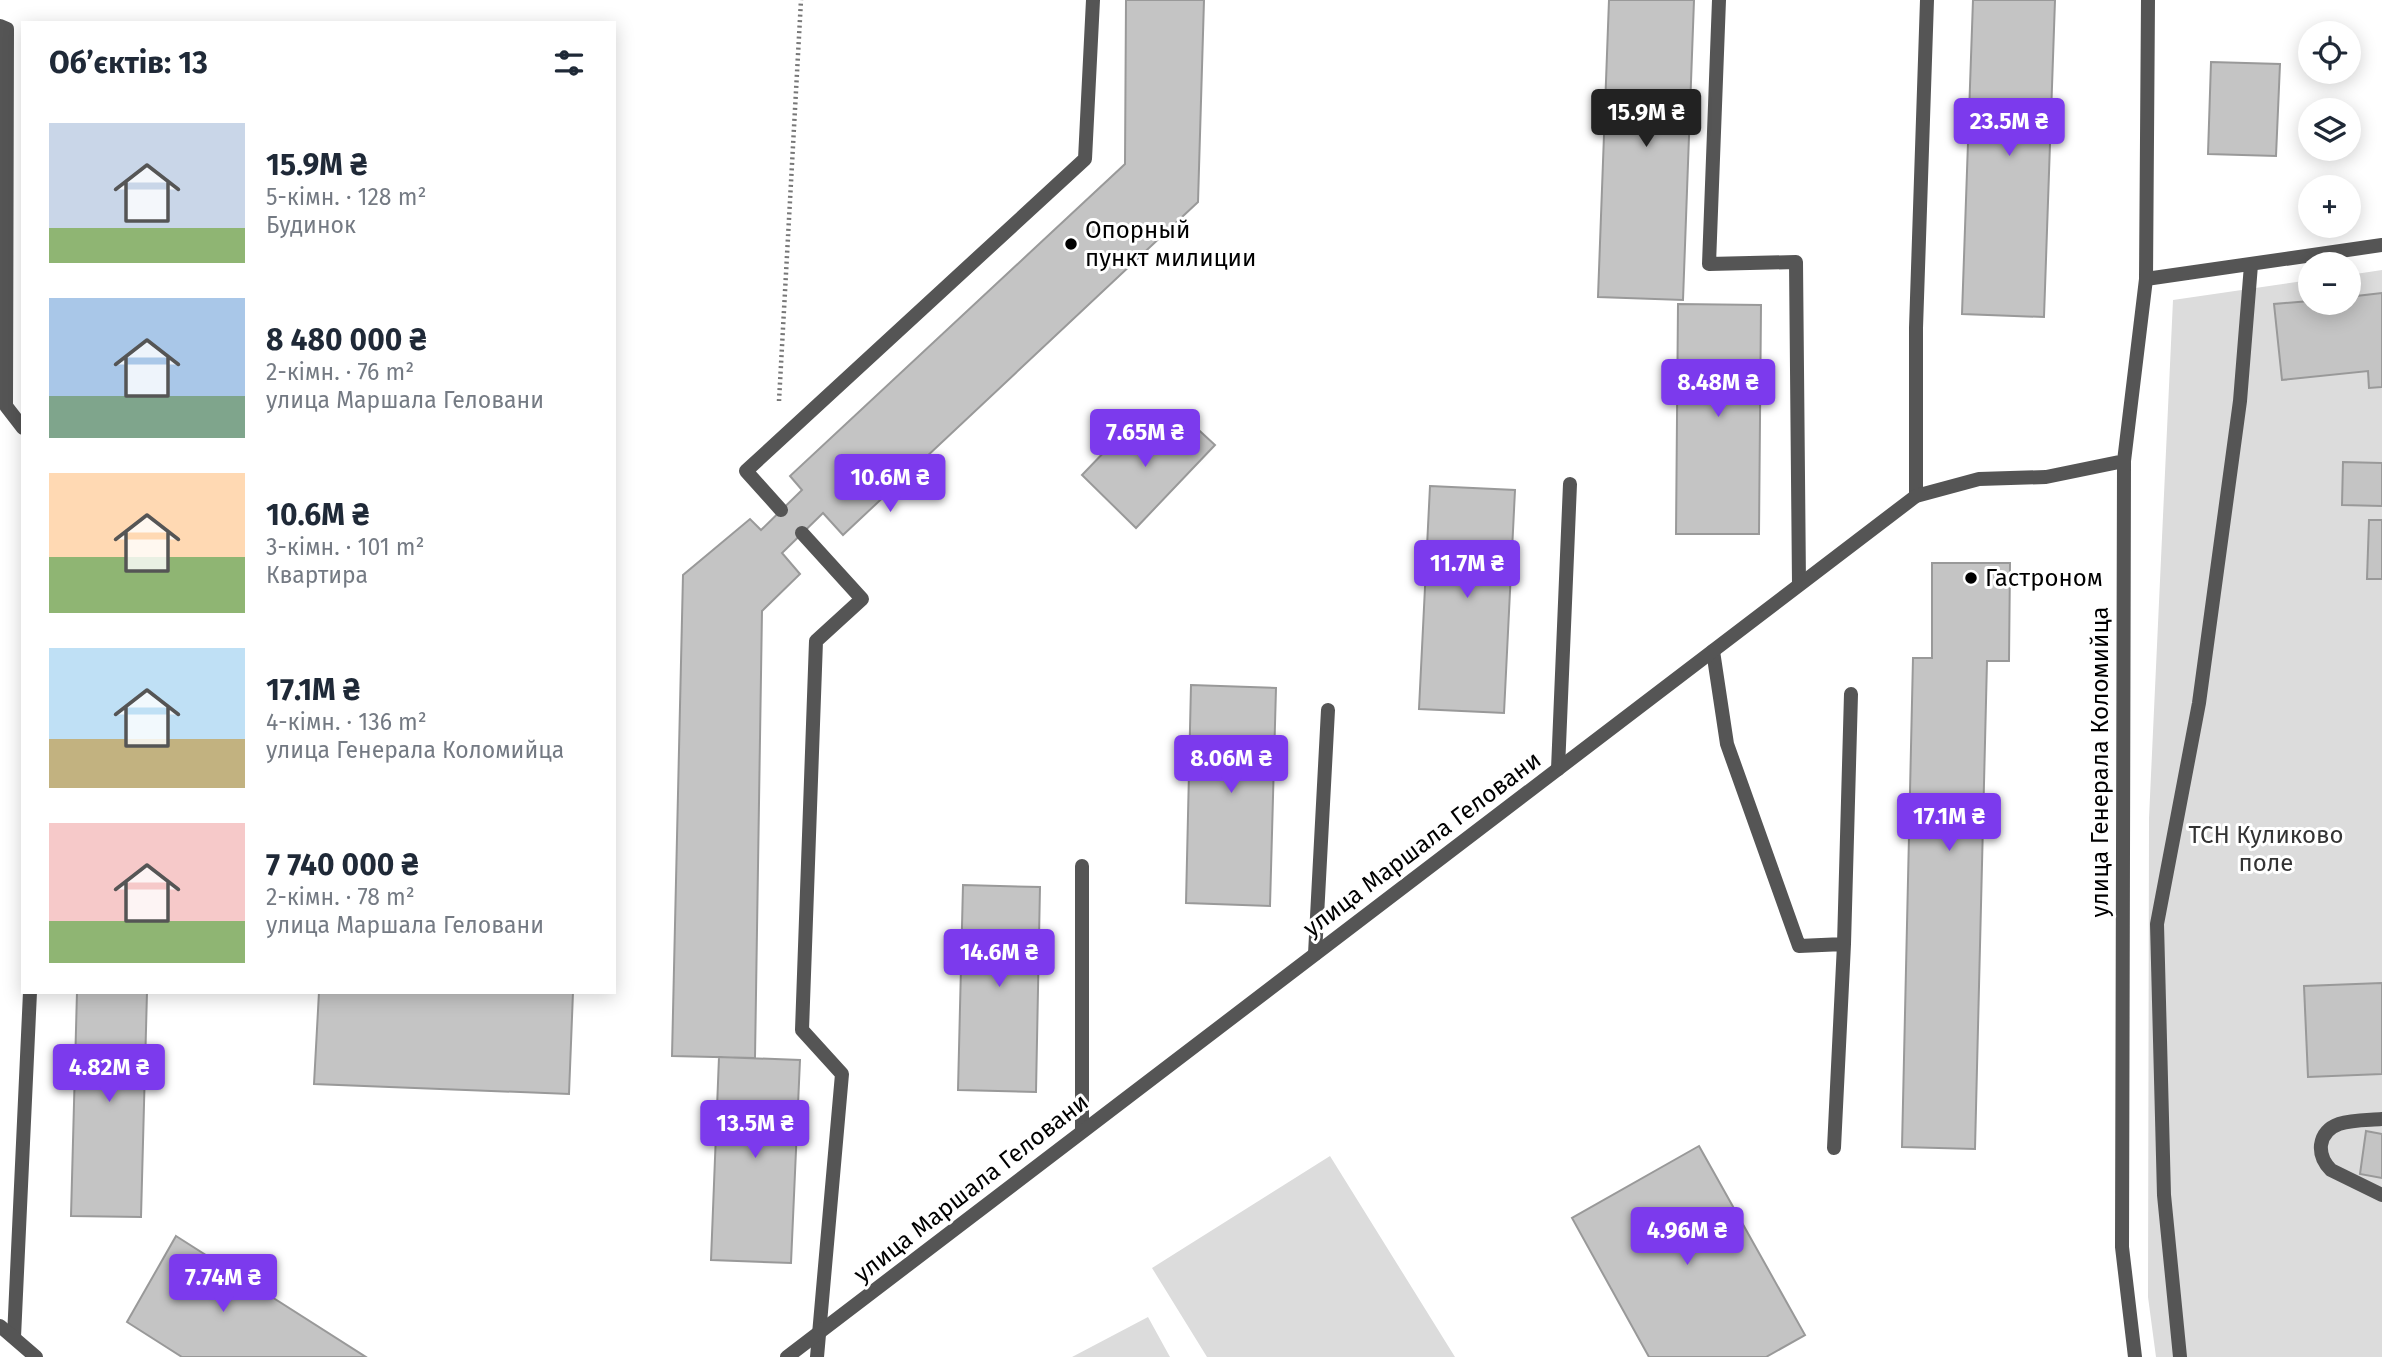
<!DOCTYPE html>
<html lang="uk">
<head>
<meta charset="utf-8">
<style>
	:root { --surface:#fff; --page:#f6f6f7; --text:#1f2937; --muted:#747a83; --accent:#7c3aed }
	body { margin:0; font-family:"Fira Sans",sans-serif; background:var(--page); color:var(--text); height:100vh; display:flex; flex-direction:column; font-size:26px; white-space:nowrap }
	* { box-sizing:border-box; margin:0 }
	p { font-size:23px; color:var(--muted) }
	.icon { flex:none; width:38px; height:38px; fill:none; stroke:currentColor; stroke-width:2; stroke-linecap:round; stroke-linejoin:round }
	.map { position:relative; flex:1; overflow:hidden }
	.drawer { position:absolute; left:21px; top:21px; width:595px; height:973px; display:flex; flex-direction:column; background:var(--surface); border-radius:0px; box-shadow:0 4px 18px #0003 }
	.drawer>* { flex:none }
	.fabs { position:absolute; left:2298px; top:21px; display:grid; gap:14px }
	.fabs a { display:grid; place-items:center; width:63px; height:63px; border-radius:50%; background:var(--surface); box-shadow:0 4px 18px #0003; font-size:35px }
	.price { position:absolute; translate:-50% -60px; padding:0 16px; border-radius:7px; background:var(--accent); color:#fff; font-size:23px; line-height:46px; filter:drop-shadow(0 2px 4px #0008) }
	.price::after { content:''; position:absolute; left:50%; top:42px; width:21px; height:16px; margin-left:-10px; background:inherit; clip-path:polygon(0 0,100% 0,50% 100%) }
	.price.selected { background:#222; color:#fff }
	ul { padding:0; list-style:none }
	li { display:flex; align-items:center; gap:21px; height:175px; padding:0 28px }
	li span { display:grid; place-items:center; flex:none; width:196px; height:140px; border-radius:0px; color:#555 }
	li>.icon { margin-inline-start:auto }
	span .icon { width:84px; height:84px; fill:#fffc; stroke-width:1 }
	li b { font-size:30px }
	h2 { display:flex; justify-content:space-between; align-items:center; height:84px; padding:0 28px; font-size:30px }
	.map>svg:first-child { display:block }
</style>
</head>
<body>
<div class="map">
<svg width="2382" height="1357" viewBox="0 0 2382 1357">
	<rect width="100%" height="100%" fill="#fff"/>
	<path fill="#dcdcdc" d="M2382,270V1357H2156L2148,1297L2149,818L2173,300L2310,280V303H2348L2349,275Z
		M1330,1156L1455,1357H1207L1152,1268Z
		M1148,1317L1170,1357H1072Z"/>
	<path fill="#c4c4c4" stroke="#999" stroke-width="2" d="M1126,0H1204L1198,202L843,535L823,513L782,553L800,574L762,611L755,1058L672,1056L683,575L750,519L761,530L802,490L790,476L1125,164Z
		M1609,0H1694L1683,300L1598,297Z
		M1973,0H2055L2044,317L1962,314Z
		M2211,62L2280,64L2276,156L2208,154Z
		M2382,293V387L2369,388L2368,371L2282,380L2274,304L2310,301L2348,303V297Z
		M1678,304L1761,305L1759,534H1676Z
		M1136,419L1166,448L1190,422L1215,445L1136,528L1082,475Z
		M2343,462L2382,463V506L2342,505Z
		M1430,486L1515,490L1504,713L1419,709Z
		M2369,520H2382V579H2367Z
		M1932,563H2010L2009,661H1987L1975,1149L1902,1147L1913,658H1932Z
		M1191,685L1276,688L1270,906L1186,903Z
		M963,885L1040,887L1036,1092L958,1090Z
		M2382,983V1074L2308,1077L2304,986Z
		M77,992H147L141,1217L71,1216Z
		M319,992H573L569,1094L314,1084Z
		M719,1057L800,1060L791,1263L711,1260Z
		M2366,1131L2382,1134V1178L2360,1174Z
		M1699,1146L1805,1335L1766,1357H1649L1572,1218Z
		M176,1236L366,1357H182L127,1322Z"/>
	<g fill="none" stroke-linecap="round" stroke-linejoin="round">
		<path stroke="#777" stroke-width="4.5" stroke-dasharray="2 3.5" stroke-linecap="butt" d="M779,401L801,0"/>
		<path stroke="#555" stroke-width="14" d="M1719,0L1709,264L1796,262L1799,584
			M0,26L7,29L6,406L23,428
			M1916,496V328L1927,0
			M781,510L746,471L1085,159L1093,0
			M802,533L862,599L816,641L802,1030L842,1074L817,1357
			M1713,651L1727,744L1799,946L1844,944L1851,694
			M1558,769L1570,484
			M1082,866V1131
			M1315,954L1328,710
			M1834,1148L1844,944
			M14,1337L30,992"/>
		<path stroke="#555" stroke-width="14" d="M2146,279L2382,245
			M2382,1119C2361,1121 2325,1117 2321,1145C2320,1155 2324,1163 2331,1170L2382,1195
			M0,1326L36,1357
			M787,1357L1916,496L1979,479L2046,477L2124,461
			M2135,1357L2122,1247L2124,461L2146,279L2148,0
			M2180,1357L2164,1195L2157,924L2199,703L2240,401L2251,265"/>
	</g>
	<g fill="#000" stroke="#fff" stroke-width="2.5">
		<circle cx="1071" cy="244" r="7"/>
		<circle cx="1971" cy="578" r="7"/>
	</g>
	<g text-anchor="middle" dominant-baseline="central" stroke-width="6" stroke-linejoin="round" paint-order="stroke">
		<g font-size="24" fill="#000" stroke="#fff" text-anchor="start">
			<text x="1085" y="230">Опорный<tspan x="1085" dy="28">пункт милиции</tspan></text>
			<text x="1985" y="578">Гастроном</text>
		</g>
		<g font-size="24" fill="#000" stroke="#fff">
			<text transform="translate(2100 762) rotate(-90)">улица Генерала Коломийца</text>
			<text transform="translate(1422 844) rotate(-37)">улица Маршала Геловани</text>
			<text transform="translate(971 1188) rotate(-38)">улица Маршала Геловани</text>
		</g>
		<g font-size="24" fill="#333" stroke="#fff">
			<text x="2266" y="835">ТСН Куликово<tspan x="2266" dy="28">поле</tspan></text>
		</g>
	</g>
</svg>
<div class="fabs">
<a><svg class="icon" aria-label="locate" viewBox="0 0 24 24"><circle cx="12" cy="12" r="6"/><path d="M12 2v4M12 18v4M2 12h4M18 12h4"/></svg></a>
<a><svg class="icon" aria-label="layers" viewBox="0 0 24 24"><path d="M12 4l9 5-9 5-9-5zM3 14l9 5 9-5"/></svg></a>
<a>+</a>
<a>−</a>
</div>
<b class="price selected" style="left:1646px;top:149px">15.9M ₴</b>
<b class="price" style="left:2009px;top:158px">23.5M ₴</b>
<b class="price" style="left:1718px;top:419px">8.48M ₴</b>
<b class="price" style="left:1145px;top:469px">7.65M ₴</b>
<b class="price" style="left:890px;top:514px">10.6M ₴</b>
<b class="price" style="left:1467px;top:600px">11.7M ₴</b>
<b class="price" style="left:1231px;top:795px">8.06M ₴</b>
<b class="price" style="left:1949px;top:853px">17.1M ₴</b>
<b class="price" style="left:999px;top:989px">14.6M ₴</b>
<b class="price" style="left:109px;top:1104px">4.82M ₴</b>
<b class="price" style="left:755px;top:1160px">13.5M ₴</b>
<b class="price" style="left:1687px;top:1267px">4.96M ₴</b>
<b class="price" style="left:223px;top:1314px">7.74M ₴</b>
<section class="drawer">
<h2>Об’єктів: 13<svg class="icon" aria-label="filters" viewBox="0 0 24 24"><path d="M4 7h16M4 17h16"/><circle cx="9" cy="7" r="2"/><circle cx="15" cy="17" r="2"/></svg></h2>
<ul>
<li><span style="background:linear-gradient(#c9d6e8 75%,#8fb573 0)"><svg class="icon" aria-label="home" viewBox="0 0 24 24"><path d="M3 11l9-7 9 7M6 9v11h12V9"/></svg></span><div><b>15.9M ₴</b><p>5-кімн. · 128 m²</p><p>Будинок</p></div></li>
<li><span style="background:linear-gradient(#a9c7e8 70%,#7fa58c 0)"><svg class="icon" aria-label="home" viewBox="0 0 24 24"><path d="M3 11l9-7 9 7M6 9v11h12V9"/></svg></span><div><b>8 480 000 ₴</b><p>2-кімн. · 76 m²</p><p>улица Маршала Геловани</p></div></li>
<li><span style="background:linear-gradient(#ffd9b3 60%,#8fb573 0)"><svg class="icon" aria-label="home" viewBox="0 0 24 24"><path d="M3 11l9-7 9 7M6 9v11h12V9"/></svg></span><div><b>10.6M ₴</b><p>3-кімн. · 101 m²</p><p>Квартира</p></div></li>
<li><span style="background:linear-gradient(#bfe0f5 65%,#c2b280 0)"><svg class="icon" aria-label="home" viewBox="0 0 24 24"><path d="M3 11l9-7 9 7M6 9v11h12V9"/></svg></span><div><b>17.1M ₴</b><p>4-кімн. · 136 m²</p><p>улица Генерала Коломийца</p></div></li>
<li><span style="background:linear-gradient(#f6c9c9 70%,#8fb573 0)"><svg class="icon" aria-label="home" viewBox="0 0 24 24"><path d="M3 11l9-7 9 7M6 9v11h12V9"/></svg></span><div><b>7 740 000 ₴</b><p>2-кімн. · 78 m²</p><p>улица Маршала Геловани</p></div></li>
</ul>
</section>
</div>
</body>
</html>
